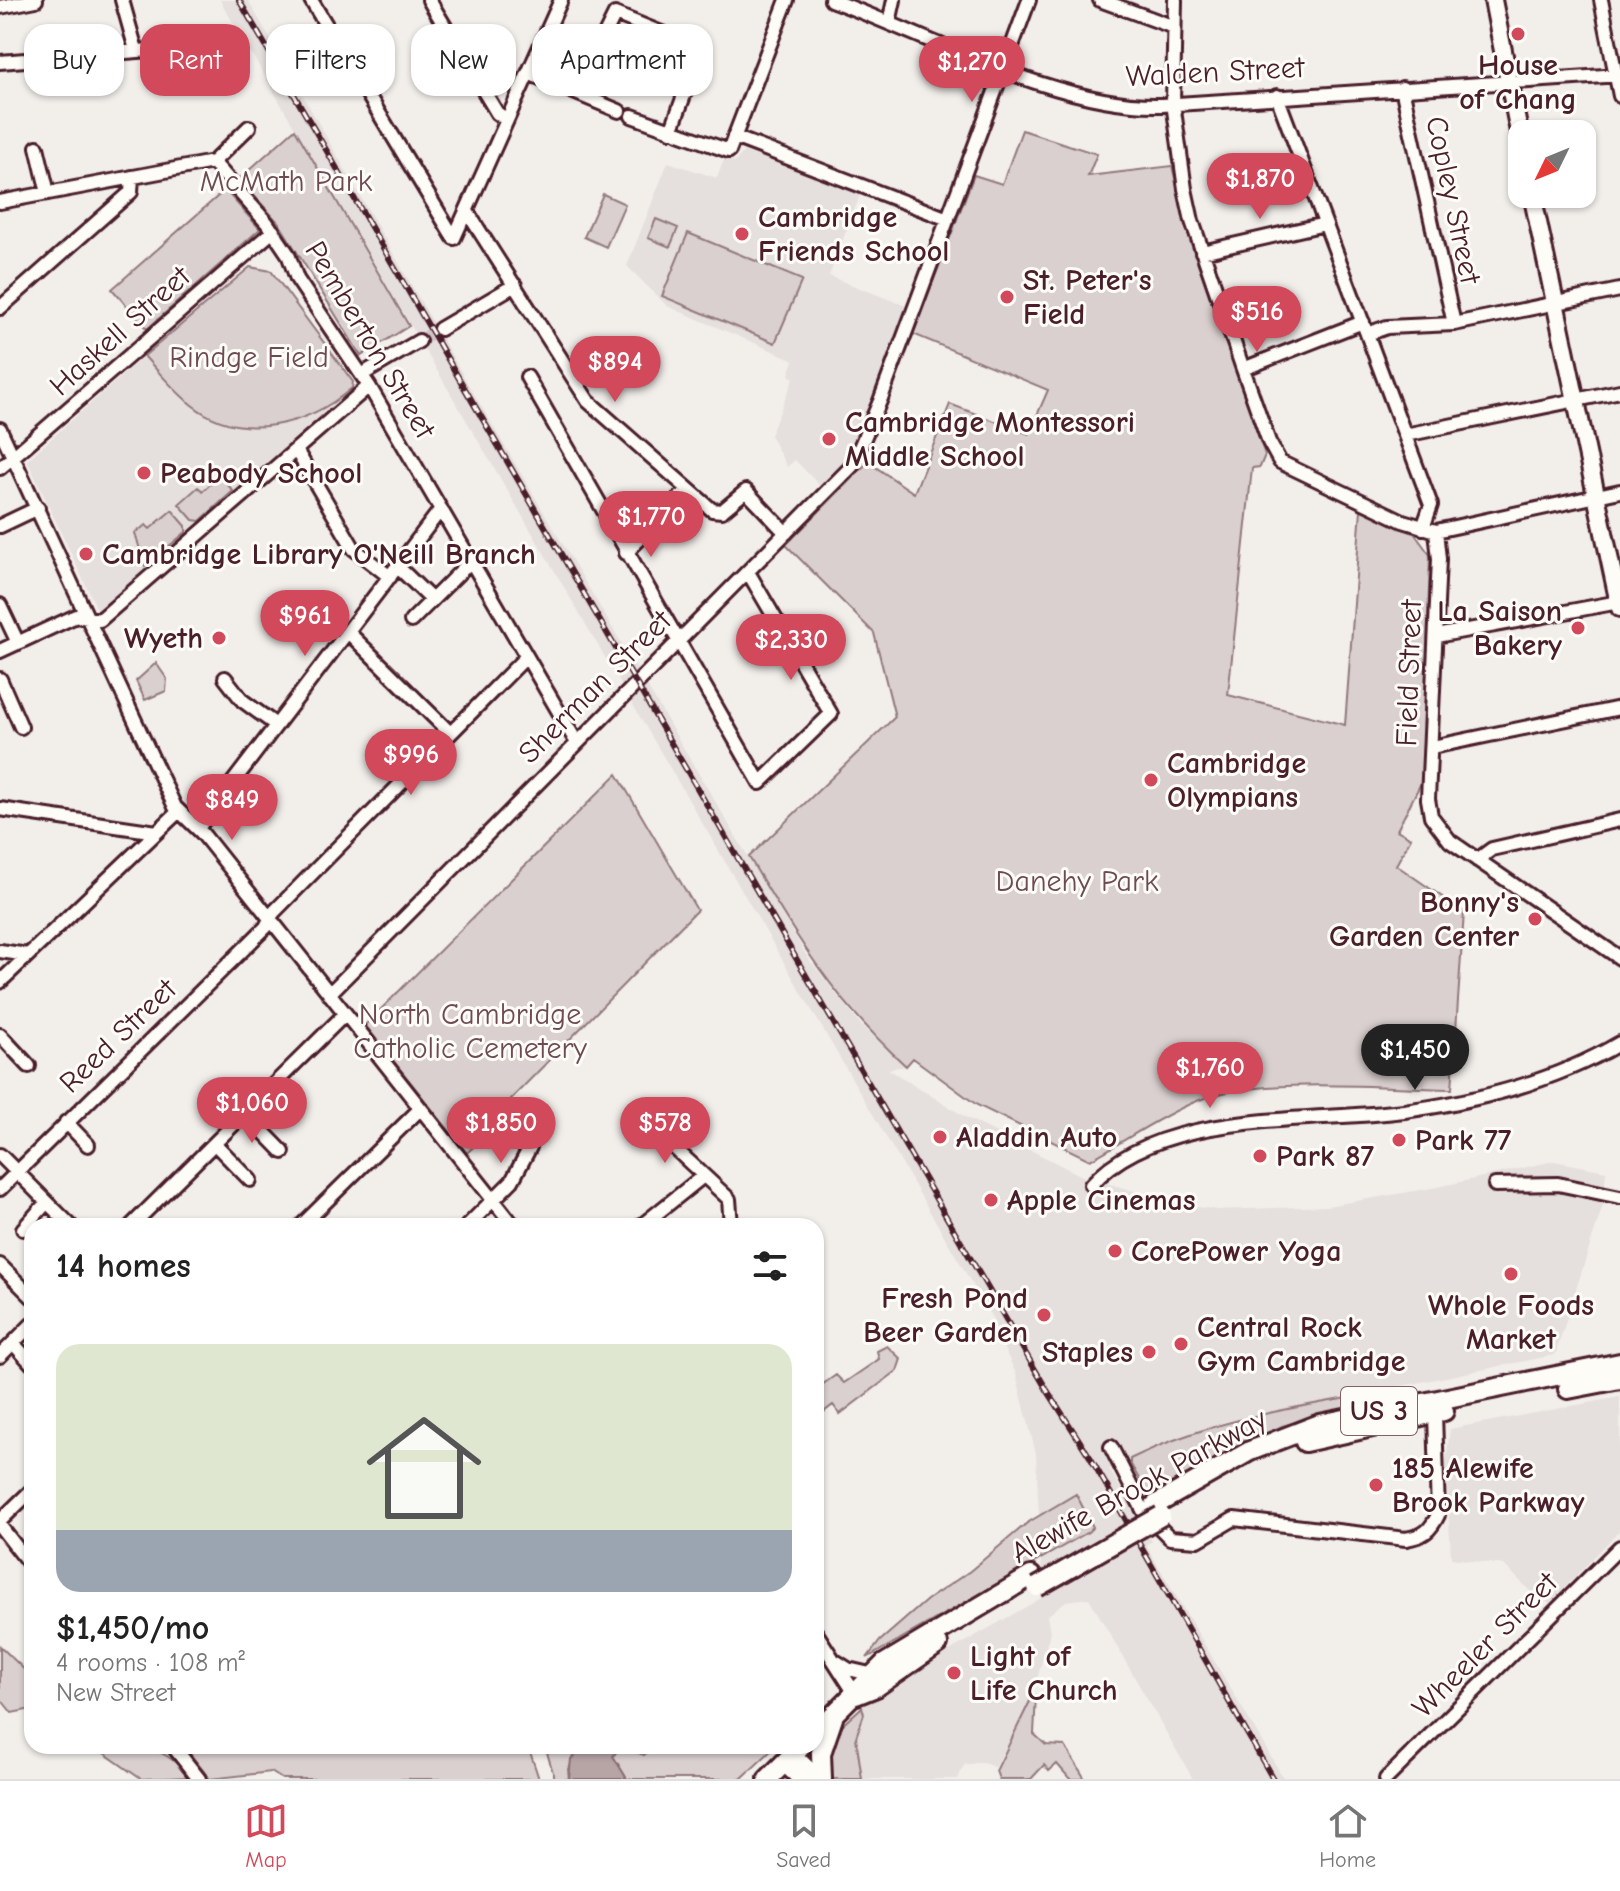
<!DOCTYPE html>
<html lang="en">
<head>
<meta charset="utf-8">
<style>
	:root { --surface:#fff; --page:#f6f6f6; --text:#222; --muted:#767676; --line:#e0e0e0; --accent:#d1495b }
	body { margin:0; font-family:"Comic Neue",sans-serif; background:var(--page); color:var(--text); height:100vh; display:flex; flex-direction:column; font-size:30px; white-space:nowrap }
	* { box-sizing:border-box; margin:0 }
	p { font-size:26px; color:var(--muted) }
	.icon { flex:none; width:44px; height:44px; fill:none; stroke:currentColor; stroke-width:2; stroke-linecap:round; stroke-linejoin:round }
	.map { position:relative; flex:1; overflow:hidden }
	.drawer { position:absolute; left:24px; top:1218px; width:800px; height:536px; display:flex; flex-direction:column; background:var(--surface); border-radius:24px; box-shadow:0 2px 6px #0004 }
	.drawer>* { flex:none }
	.banner { position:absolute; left:24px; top:24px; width:800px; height:72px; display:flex; gap:16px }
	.needle { width:52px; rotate:227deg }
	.fabs { position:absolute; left:1508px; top:120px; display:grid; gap:16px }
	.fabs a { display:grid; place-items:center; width:88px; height:88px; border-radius:16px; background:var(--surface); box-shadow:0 2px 6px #0004; font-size:40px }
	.price { position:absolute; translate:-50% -68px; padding:0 18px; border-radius:28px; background:var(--accent); color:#fff; font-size:26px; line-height:52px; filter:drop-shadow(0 2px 4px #0008) }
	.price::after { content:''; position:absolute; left:50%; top:48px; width:24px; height:18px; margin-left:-12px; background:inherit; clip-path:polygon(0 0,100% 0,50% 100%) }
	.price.on { background:#222; color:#fff }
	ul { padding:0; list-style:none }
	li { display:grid; align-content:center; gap:16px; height:424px; padding:0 32px }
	li span { display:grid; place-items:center; height:248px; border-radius:24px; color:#555 }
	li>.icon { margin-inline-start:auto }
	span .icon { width:144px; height:144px; fill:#fffc; stroke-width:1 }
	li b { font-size:34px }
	h2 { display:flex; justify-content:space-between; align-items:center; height:96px; padding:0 32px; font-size:34px }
	.pill { padding:0 28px; border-radius:24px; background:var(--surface); box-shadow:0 2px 6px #0004; font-size:28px; line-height:72px }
	.pill.on { background:var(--accent); color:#fff }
	.tab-bar { display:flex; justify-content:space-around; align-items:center; height:112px; border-top:2px solid var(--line); background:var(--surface); font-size:22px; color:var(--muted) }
	.tab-bar a { display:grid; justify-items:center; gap:4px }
	.tab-bar .on { color:var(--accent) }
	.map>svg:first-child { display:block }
</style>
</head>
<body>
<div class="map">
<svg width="1620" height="1779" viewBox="0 0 1620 1779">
	<rect width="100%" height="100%" fill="#f2efeb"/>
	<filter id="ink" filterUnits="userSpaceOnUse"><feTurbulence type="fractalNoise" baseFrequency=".0125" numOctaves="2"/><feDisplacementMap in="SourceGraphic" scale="16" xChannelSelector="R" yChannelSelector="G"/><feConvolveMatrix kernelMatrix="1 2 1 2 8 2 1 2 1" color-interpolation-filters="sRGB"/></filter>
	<g filter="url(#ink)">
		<path fill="#e5dfdd" d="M220,0H248L471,389L808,958L862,1026L906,1066L888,1069L967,1118L1082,1176L1179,1204L1218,1210L1327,1206L1438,1187L1554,1161L1606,1171L1603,1205L1555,1355L1224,1422L1144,1451L1109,1469L1152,1541L1146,1545L1284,1779H1193L1089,1598L1066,1601L1047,1616L1050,1632L1031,1701L995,1768L983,1762L964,1765L958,1779H862L856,1737L864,1714L862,1707L890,1685L1043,1597L1036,1454L1016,1374L992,1323L994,1321Z
			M744,151L860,195L829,276L906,306L860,434L846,460L820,486L795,460L787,467L770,435L794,378L789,375L794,360L667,306L627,266L668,162L717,178L724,159L735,162Z
			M144,356L190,404L222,421L249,426L282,424L308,417L333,405L98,611L27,460Z
			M1620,1397V1530L1550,1603L1535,1596L1504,1565L1451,1558L1446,1462L1450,1429Z"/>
		<path fill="#d9d0cf" stroke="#92787d" stroke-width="2" d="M295,129L409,326L361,356L279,223L239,179Z
			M1022,130L1097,154L1088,176L1172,166L1191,243L1265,455L1260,467L1252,468L1228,695L1345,725L1361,509L1414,533L1430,555L1423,779L1397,830L1411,838L1396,865L1464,912L1452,1089C1384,1088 1257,1076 1197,1101C1160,1116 1125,1141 1090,1160L977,1105L913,1058L906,1066C835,1001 797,939 749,857L895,717L874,633L786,545L868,462L914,493L950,404L1029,434L1048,390L913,334L974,175L1002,184Z
			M225,190L260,229L147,329L112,289Z
			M603,194L625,204L606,247L584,237Z
			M656,219L678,228L670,247L648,238Z
			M688,233L802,280L775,343L662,296Z
			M250,267L271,271L353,382L352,388C309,425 241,444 192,405C174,391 159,372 144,356Z
			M220,475L233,491L200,521L193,520L179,504L198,487L203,491Z
			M172,510L186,526V532L145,566L135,533L146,525L150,529Z
			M156,663L167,679L166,691L145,700L136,681Z
			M617,774L697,910L511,1099L515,1107L467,1153L365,1025Z
			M887,1346L901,1359L897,1371L840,1414L833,1405L816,1418V1389L836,1375L844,1383L879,1359L877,1351Z
			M1376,1393L1371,1401L1282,1426L1148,1495L1130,1463V1459C1208,1420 1292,1408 1376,1393Z
			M1076,1494L1093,1527L1088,1532L867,1658L880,1641L927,1600L970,1571L1027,1523Z
			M0,1646L32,1677V1709L12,1713L0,1698Z
			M1033,1695H1036L1034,1734L1046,1745L1065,1746L1085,1779H1070L1057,1764L1049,1771L1044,1765L1031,1779H999L996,1771Z
			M862,1707L864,1714L856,1737L862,1779H831C824,1735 831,1736 862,1707Z
			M94,1746C135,1746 162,1741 189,1777L141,1779Z
			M184,1746H528L539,1779H282L271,1772L210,1779Z
			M545,1746H584L568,1769L569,1779H555Z
			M621,1746L644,1755L654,1746H776L741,1779H627L613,1756Z"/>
		<path fill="#b7a5a6" stroke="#8b6f75" stroke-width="2" d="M584,1746H621L613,1756L627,1779H569L571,1759Z"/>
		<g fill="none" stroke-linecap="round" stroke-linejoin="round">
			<path stroke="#d0c5c5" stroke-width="12" stroke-dasharray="12 6" stroke-linecap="butt" d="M419,341L440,329"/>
			<defs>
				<path id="minor" d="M122,0L136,50
					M311,0L454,238L561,0
					M429,0L497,113L507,120
					M831,0C930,36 1057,108 1162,105L1620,75
					M1100,0L1174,27
					M1175,0L1173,103L1185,189L1192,221L1243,369L1269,442L1280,462L1403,521L1436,531L1620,491
					M1601,0L1620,96
					M0,7L36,0
					M889,23L894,0
					M0,62L201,46L211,49
					M528,73L619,111
					M1402,88L1454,324
					M576,93L615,14L701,49L671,131
					M1277,96L1367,334L1387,327L1454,324L1620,290
					M632,116L729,151L787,0
					M734,137L948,219
					M37,147L48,193
					M213,162L249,127
					M0,202L213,162L267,223L288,254L297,279L369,386L577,743
					M468,213L588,401L712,510L722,511L746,491L786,533
					M1202,252L1325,224
					M0,308L131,192L132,177
					M440,329L515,285
					M1367,334L1431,505L1423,528
					M1243,369L1363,322
					M368,371L419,341
					M527,377L760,783L831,714L748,572
					M0,429L175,807L202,833L514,1226
					M1405,435L1620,391
					M296,450L354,549L390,577
					M0,468L273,231
					M0,526L38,508
					M1436,531L1439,559L1428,799L1431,816L1450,841L1620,958
					M626,553L680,497
					M397,566L432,600L471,561
					M0,605L18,643
					M411,621L432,600
					M348,632L450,733
					M1436,636L1619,602
					M0,651L76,616L100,620L369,386
					M225,678L243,701L276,725
					M0,679L21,727
					M1432,747L1620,708
					M0,809L157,832
					M198,828L441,509
					M1477,860L1492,849L1620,820
					M0,951L28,955
					M0,982L178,812
					M329,994L852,466L880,401L1029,0
					M0,1035L29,1066
					M246,1114L283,1152
					M66,1122L88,1145
					M653,1128L729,1199L731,1226
					M215,1144L250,1180
					M0,1155L71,1226
					M1091,1185C1159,1107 1318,1124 1411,1110C1483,1100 1557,1080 1620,1043
					M1495,1185L1558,1184L1620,1197
					M0,1189L266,927L273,913L526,657
					M131,1226L344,1015
					M301,1226L420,1109
					M467,1226L512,1181L530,1147
					M641,1226L702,1177
					M23,1229L47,1202
					M0,1265L32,1297
					M13,1343L32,1364
					M0,1356L32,1324
					M1111,1447L1144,1512L1170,1538L1198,1540L1234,1519L1406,1539C1424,1536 1430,1531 1438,1515L1435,1413
					M0,1521L32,1490
					M0,1526L32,1567
					M816,1633L856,1695
					M837,1662L848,1669L870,1674
					M173,1746L199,1779
					M1386,1779L1620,1547"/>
				<path id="major" d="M1493,0L1522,147
					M1532,194L1620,608
					M792,1754L818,1779
					M784,1763L801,1779"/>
				<path id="highway" d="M1568,1389L1620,1379
					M1305,1442L1444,1411
					M1155,1505L1250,1451L1320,1424L1620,1363
					M856,1695L876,1687L938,1644
					M816,1732L884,1664L1031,1576
					M768,1779L801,1746
					M822,1779L821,1753L833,1718"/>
			</defs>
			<use href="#minor" stroke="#4a1f2b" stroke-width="18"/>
			<use href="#major" stroke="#4a1f2b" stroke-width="22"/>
			<use href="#highway" stroke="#4a1f2b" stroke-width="24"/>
			<use href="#minor" stroke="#fdfcf7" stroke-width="12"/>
			<use href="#major" stroke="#fdfcf7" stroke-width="16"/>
			<use href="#highway" stroke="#fdfcf7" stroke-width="18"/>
			<defs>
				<path id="rail" d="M239,0L1047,1390L1090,1457L1273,1779"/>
			</defs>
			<use href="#rail" stroke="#4a1f2b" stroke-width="6"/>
			<use href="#rail" stroke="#fdfcf7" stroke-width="3" stroke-dasharray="9" stroke-linecap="butt"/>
			<defs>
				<path id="highway-bridge" d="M1037,1587L1161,1516"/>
			</defs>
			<use href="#highway-bridge" stroke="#4a1f2b" stroke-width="24" stroke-linecap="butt"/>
			<use href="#highway-bridge" stroke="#fdfcf7" stroke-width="18"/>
		</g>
	</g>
	<g fill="#d1495b" stroke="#fdfcf7" stroke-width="3">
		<circle cx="1518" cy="34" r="8"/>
		<circle cx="742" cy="234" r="8"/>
		<circle cx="1007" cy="297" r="8"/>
		<circle cx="829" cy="439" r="8"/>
		<circle cx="144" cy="473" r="8"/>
		<circle cx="86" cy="554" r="8"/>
		<circle cx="1578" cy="628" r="8"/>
		<circle cx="219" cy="638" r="8"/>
		<circle cx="1151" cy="780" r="8"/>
		<circle cx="1535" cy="919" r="8"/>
		<circle cx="940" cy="1137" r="8"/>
		<circle cx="1399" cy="1140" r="8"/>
		<circle cx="1260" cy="1156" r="8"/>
		<circle cx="991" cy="1200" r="8"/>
		<circle cx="1115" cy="1251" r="8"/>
		<circle cx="1511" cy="1274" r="8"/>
		<circle cx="1044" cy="1315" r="8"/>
		<circle cx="1181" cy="1344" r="8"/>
		<circle cx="1149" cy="1352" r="8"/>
		<circle cx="1376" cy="1485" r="8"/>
		<circle cx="954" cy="1673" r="8"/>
	</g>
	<g text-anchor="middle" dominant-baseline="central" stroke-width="6" stroke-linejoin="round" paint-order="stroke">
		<rect fill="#fdfcf7" stroke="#806168" stroke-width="2" x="1341" y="1387" width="76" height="48" rx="6"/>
		<g font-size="28" font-weight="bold" fill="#4a1f2b">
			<text x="1379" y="1411">US 3</text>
		</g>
		<g font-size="30" font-weight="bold" fill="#4a1f2b" stroke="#fdfcf7" text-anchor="start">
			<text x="1518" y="65" text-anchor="middle">House<tspan x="1518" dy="34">of Chang</tspan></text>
			<text x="758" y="217">Cambridge<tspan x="758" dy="34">Friends School</tspan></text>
			<text x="1023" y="280">St. Peter's<tspan x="1023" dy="34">Field</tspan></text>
			<text x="845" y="422">Cambridge Montessori<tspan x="845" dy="34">Middle School</tspan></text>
			<text x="160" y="473">Peabody School</text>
			<text x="102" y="554">Cambridge Library O'Neill Branch</text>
			<text x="1562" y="611" text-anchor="end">La Saison<tspan x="1562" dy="34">Bakery</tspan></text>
			<text x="203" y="638" text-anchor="end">Wyeth</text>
			<text x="1167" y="763">Cambridge<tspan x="1167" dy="34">Olympians</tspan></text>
			<text x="1519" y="902" text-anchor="end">Bonny's<tspan x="1519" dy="34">Garden Center</tspan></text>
			<text x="956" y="1137">Aladdin Auto</text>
			<text x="1415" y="1140">Park 77</text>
			<text x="1276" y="1156">Park 87</text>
			<text x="1007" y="1200">Apple Cinemas</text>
			<text x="1131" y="1251">CorePower Yoga</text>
			<text x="1028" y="1298" text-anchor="end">Fresh Pond<tspan x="1028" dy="34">Beer Garden</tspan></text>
			<text x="1511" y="1305" text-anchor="middle">Whole Foods<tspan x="1511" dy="34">Market</tspan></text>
			<text x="1197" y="1327">Central Rock<tspan x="1197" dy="34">Gym Cambridge</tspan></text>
			<text x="1133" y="1352" text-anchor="end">Staples</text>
			<text x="1392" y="1468">185 Alewife<tspan x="1392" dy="34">Brook Parkway</tspan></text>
			<text x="970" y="1656">Light of<tspan x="970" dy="34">Life Church</tspan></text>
		</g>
		<g font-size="30" fill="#4a1f2b" stroke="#fdfcf7">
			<text transform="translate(1215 72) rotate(-3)">Walden Street</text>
			<text transform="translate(1453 200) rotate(78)">Copley Street</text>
			<text transform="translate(120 331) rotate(-42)">Haskell Street</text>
			<text transform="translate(370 340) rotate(59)">Pemberton Street</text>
			<text transform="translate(1409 673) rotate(-88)">Field Street</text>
			<text transform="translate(595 687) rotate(-45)">Sherman Street</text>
			<text transform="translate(118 1036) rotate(-44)">Reed Street</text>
			<text transform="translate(1139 1486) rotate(-29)">Alewife Brook Parkway</text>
			<text transform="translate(1485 1645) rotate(-45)">Wheeler Street</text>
		</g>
		<g font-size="30" fill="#6e4b54" stroke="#fdfcf7">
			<text x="286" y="181">McMath Park</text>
			<text x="249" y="357">Rindge Field</text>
			<text x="1077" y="881">Danehy Park</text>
			<text x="470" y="1014">North Cambridge<tspan x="470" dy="34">Catholic Cemetery</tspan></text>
		</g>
	</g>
</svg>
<div class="fabs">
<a><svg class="needle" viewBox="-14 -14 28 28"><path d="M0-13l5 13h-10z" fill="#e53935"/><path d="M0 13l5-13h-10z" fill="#767676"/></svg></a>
</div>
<b class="price" style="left:972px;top:104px">$1,270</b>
<b class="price" style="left:1260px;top:221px">$1,870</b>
<b class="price" style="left:1257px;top:354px">$516</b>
<b class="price" style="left:615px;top:404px">$894</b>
<b class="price" style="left:651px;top:559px">$1,770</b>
<b class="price" style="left:305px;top:658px">$961</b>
<b class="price" style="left:791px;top:682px">$2,330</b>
<b class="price" style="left:411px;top:797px">$996</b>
<b class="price" style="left:232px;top:842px">$849</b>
<b class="price on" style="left:1415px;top:1092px">$1,450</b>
<b class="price" style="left:1210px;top:1110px">$1,760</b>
<b class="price" style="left:252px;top:1145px">$1,060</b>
<b class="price" style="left:501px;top:1165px">$1,850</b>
<b class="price" style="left:665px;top:1165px">$578</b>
<div class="banner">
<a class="pill">Buy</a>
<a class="pill on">Rent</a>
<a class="pill">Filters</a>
<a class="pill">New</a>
<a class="pill">Apartment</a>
</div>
<section class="drawer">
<h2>14 homes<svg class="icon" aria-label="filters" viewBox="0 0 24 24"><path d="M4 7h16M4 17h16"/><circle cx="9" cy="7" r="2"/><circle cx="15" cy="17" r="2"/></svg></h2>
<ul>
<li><span style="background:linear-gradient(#dfe7d0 75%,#9aa5b1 0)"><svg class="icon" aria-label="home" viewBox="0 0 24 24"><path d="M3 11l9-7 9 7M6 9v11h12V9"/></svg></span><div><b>$1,450/mo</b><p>4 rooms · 108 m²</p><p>New Street</p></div></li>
</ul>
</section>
</div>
<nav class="tab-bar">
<a class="on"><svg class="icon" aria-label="map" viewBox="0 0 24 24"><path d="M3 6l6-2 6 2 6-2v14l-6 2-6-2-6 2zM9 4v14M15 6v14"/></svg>Map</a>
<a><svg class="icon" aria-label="saved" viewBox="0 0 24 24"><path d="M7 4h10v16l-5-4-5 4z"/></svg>Saved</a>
<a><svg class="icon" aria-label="home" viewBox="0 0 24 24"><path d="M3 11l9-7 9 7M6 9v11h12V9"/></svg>Home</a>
</nav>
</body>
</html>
